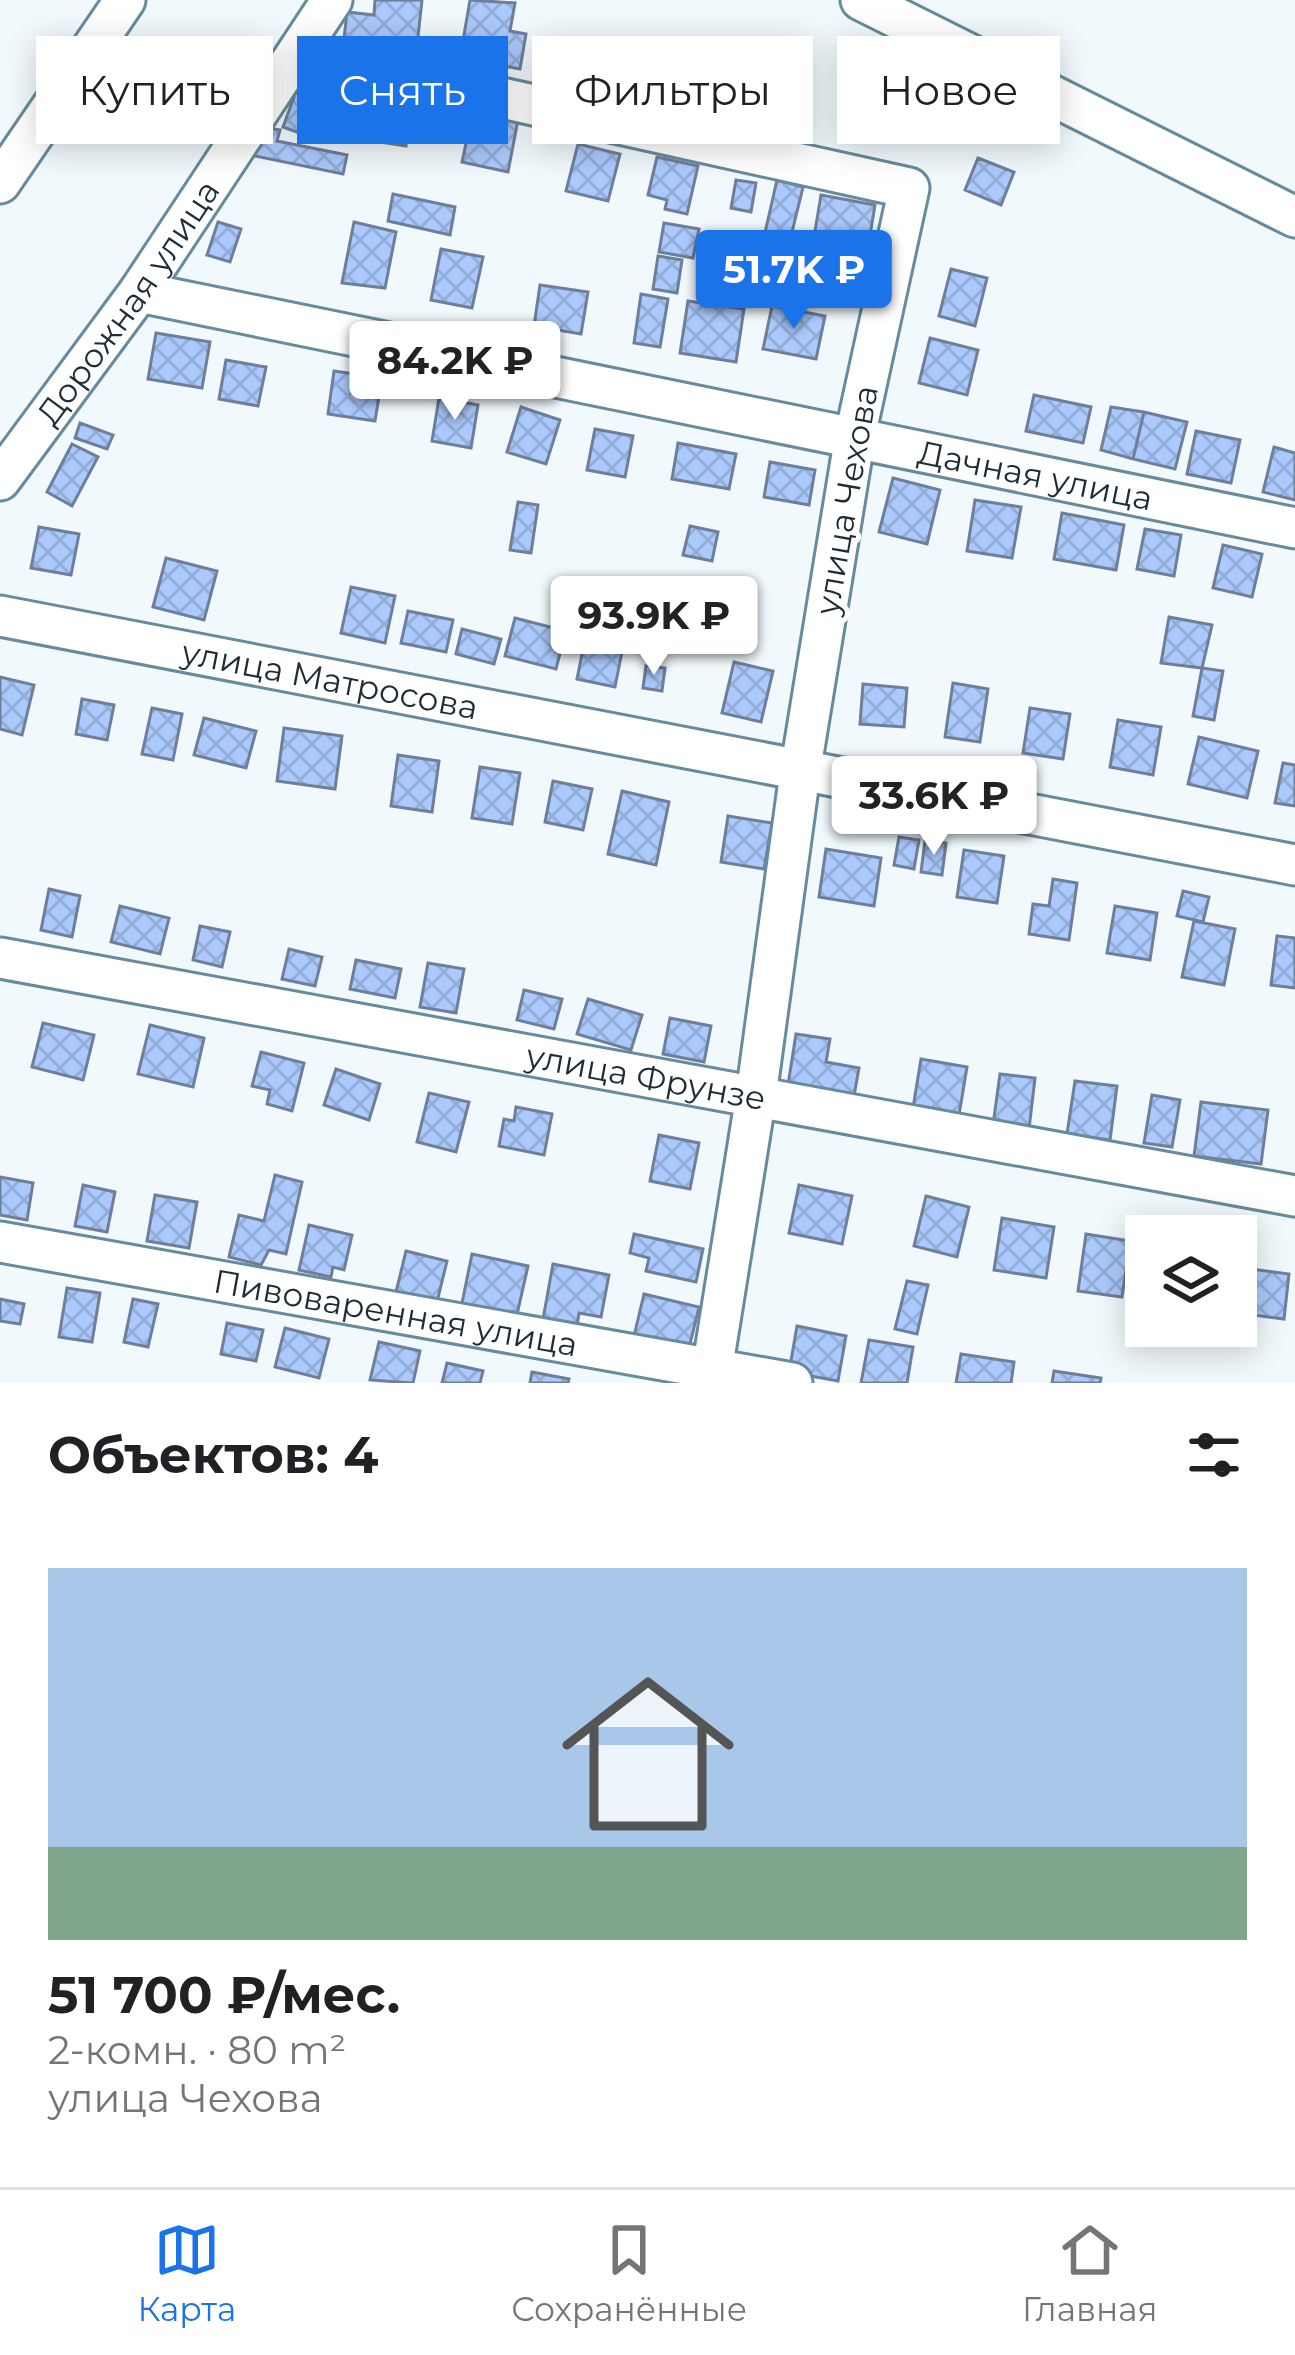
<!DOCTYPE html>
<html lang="ru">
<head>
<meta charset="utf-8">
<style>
	:root { --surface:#fff; --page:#f2f2f2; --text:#202124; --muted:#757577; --line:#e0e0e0; --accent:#1a73e8 }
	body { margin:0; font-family:Montserrat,sans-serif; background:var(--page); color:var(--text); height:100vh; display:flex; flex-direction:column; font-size:45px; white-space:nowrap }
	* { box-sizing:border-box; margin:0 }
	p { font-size:39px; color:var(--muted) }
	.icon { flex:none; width:66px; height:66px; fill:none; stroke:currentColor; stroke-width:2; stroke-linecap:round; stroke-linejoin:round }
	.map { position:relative; height:1383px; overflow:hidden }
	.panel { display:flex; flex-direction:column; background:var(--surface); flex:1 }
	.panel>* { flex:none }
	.banner { position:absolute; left:36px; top:36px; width:1224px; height:108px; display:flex; gap:24px }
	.controls { position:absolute; left:1125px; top:1215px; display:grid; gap:24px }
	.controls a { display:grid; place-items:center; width:132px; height:132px; border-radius:0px; background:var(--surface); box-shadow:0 6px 30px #0003; font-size:60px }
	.price { position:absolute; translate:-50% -102px; padding:0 27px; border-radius:12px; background:#fff; color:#222; font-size:39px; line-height:78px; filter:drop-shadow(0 3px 6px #0008) }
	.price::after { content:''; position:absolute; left:50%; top:72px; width:36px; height:27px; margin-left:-18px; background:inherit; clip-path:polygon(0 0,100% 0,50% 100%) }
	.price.active { background:var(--accent); color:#fff }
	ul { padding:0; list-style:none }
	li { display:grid; align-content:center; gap:24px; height:636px; padding:0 48px }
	li span { display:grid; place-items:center; height:372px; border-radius:0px; color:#555 }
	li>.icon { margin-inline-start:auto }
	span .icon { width:216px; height:216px; fill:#fffc; stroke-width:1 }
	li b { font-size:51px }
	h2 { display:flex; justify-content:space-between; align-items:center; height:144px; padding:0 48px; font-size:51px }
	.pill { padding:0 42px; border-radius:0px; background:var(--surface); box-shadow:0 6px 30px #0003; font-size:42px; line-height:108px }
	.pill.active { background:var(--accent); color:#fff }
	.dock { display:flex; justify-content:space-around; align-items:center; height:168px; border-top:3px solid var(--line); background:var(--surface); font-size:33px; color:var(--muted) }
	.dock a { display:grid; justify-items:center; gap:6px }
	.dock .active { color:var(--accent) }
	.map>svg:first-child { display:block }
</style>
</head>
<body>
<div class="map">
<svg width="1295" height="1383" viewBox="0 0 1295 1383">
	<defs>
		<pattern id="building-cross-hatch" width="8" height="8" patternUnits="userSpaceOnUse" patternTransform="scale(3)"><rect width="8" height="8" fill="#abc9fc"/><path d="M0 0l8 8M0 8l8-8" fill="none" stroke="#93add9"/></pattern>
	</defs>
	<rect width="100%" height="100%" fill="#f1f9fc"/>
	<path fill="url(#building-cross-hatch)" stroke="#6e7f9b" stroke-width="3" d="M375,0H422L416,55L343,48L347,12L374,15Z
		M470,0L515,3L510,31L526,34L520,69L460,58Z
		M601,46L652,63L639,104L588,87Z
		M302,75L337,89L319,140L283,127Z
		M368,91L414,99L406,146L361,139Z
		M473,111L518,120L508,172L462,162Z
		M256,126L280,130L277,141L347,155L343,174L250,155Z
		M578,144L620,154L608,201L566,191Z
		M657,157L698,166L687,214L665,209L667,200L648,195Z
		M978,158L1014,172L1001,205L965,190Z
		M736,180L756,183L751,212L731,208Z
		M777,180L803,187L784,265L759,259Z
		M393,194L455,207L450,235L388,221Z
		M821,195L875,205L868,247L814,237Z
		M218,222L241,229L230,262L207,255Z
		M354,222L396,232L385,288L342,283Z
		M664,223L699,229L693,258L659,252Z
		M441,249L483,257L472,308L431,300Z
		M658,256L682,260L677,293L653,289Z
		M951,269L987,278L975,326L939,316Z
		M540,285L588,292L581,334L534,326Z
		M641,294L668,299L660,347L634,343Z
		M688,301L744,309L736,362L680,353Z
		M772,306L825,316L816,359L763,349Z
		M156,333L210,342L202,388L148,379Z
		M930,338L978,350L967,395L919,383Z
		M226,360L266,367L258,406L219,399Z
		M334,371L382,378L375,421L328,414Z
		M1034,395L1091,407L1083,443L1026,431Z
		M439,398L478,405L471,448L432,441Z
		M521,407L560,420L546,464L507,452Z
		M1111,407L1144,412L1133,459L1101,450Z
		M1144,412L1187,422L1175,469L1133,459Z
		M80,423L113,435L107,449L75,438Z
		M595,429L633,436L625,477L587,470Z
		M1196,431L1240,440L1231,483L1187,474Z
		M678,443L736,454L729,489L672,479Z
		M72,444L98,457L72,506L47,492Z
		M1274,447L1295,453V500L1263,492Z
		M770,462L815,470L809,505L764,497Z
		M893,478L940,490L927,544L879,532Z
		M975,500L1021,507L1012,558L967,551Z
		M518,502L538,505L531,553L510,550Z
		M1062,513L1124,525L1116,570L1054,559Z
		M690,526L718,532L712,561L683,555Z
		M39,527L79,534L71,575L31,568Z
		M1145,529L1181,535L1174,576L1137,569Z
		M1223,545L1262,554L1252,597L1213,588Z
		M166,558L217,571L204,620L153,607Z
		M351,587L395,596L385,643L341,633Z
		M408,611L453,620L446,652L401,643Z
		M1169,617L1212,625L1202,668L1161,663Z
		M515,618L566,631L556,669L505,656Z
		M589,619L627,626L615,687L577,679Z
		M462,629L501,639L494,664L456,654Z
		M734,662L773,671L761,722L722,713Z
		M646,666L665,668L662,691L643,688Z
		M1202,668L1223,671L1214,720L1193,716Z
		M0,677L34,685L22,735L0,729Z
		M953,683L988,689L980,742L945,737Z
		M863,684L907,688L904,727L860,724Z
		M82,699L114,705L107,740L76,734Z
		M152,708L182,714L173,760L142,754Z
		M1030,708L1070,714L1063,759L1023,753Z
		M204,718L256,731L246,768L194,755Z
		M1118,720L1161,727L1153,775L1110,767Z
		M284,728L342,736L335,789L277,781Z
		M1199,737L1258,751L1247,798L1188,784Z
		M398,755L439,761L432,812L391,806Z
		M1283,763L1295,765V806L1275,803Z
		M480,767L520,773L512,824L472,818Z
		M553,781L592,789L583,830L545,822Z
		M622,791L669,802L656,865L608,854Z
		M728,816L772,823L764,869L721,862Z
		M899,837L919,840L914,869L894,865Z
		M925,841L946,843L942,875L921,872Z
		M826,849L881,858L874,906L819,897Z
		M964,850L1004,856L997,903L957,897Z
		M1053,879L1077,883L1069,940L1029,934L1033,904L1049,906Z
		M49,889L80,896L72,937L41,930Z
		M1183,891L1209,897L1203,922L1177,916Z
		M120,906L169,918L160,954L111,942Z
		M1115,906L1157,913L1150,960L1107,953Z
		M1194,921L1235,929L1224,985L1182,977Z
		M200,926L230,932L222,967L193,960Z
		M1277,936L1295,938V988L1271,985Z
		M289,949L322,957L315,986L282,979Z
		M356,960L401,969L395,998L350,989Z
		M428,963L464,969L456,1013L420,1007Z
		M524,990L562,999L554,1029L517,1020Z
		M588,999L642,1015L631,1050L577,1034Z
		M670,1018L711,1026L704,1062L663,1054Z
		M43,1023L94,1035L83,1080L32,1067Z
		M150,1025L204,1038L193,1087L138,1074Z
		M796,1034L830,1039L826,1062L859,1068L854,1096L788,1085Z
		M261,1052L304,1063L292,1111L267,1104L270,1090L252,1086Z
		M921,1059L967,1067L959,1115L913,1108Z
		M336,1069L380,1084L369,1120L324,1105Z
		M1000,1074L1035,1078L1029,1129L993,1125Z
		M1075,1081L1117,1086L1110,1140L1067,1134Z
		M429,1093L469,1102L456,1152L417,1142Z
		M1152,1095L1180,1100L1172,1147L1144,1143Z
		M1201,1102L1268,1110L1261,1164L1194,1156Z
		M516,1107L552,1114L544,1155L499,1146L504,1119L514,1121Z
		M659,1135L699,1143L690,1189L650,1181Z
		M275,1175L302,1182L286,1254L269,1250L261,1265L229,1257L239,1215L264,1221Z
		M0,1177L33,1183L27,1220L0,1215Z
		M83,1185L115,1192L107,1232L75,1226Z
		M799,1185L852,1196L842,1244L789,1233Z
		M155,1195L197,1202L189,1248L147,1241Z
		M926,1196L969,1207L957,1257L914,1246Z
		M1002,1218L1054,1227L1046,1278L994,1270Z
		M309,1225L352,1235L344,1270L333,1267L331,1277L299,1270Z
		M634,1234L703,1249L696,1282L646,1271L649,1258L630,1253Z
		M1086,1234L1130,1241L1122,1297L1078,1291Z
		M406,1251L447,1261L437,1302L396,1292Z
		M472,1254L528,1266L516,1319L461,1308Z
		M553,1264L609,1275L601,1317L579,1313L577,1326L543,1319Z
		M1251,1269L1289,1274L1284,1319L1246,1314Z
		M907,1281L928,1285L917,1334L895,1329Z
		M67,1288L100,1293L92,1342L59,1337Z
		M644,1294L699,1307L689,1348L634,1336Z
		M0,1299L24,1304L20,1324L0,1321Z
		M133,1299L158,1304L148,1347L124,1342Z
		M227,1323L263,1330L256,1361L221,1354Z
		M797,1326L846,1336L838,1381L789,1372Z
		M285,1328L329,1339L319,1378L275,1367Z
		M869,1340L913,1347L907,1383H861Z
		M379,1342L420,1351L413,1383L370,1380Z
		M961,1354L1014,1362L1011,1383H956Z
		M447,1363L483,1371L480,1383H442Z
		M1054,1371L1101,1378L1100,1383H1052Z
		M532,1372L569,1379L568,1383H530Z"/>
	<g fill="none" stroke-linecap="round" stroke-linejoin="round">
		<defs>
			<g id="minor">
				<path d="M861,0L1295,217"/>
				<path d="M298,53L909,188L855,436L800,773L756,1096L710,1383"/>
				<path d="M0,183L125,0"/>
				<path id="s1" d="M139,292L1295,528"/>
				<path id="s2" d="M0,480L139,292L332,0"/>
				<path id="s3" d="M0,616L1295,865"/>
				<path id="s4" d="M0,958L1295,1196"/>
				<path id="s5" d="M0,1242L792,1383"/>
			</g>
		</defs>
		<use href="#minor" stroke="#678b9c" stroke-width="45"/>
		<use href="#minor" stroke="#fff" stroke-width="39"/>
	</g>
	<g text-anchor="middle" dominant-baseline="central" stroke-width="10" stroke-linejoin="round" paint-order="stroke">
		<g font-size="33" fill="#1e2d34" stroke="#fff">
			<text stroke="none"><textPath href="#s2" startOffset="219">Дорожная улица</textPath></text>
			<text stroke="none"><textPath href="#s1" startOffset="915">Дачная улица</textPath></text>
			<text transform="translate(846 500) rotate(-80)">улица Чехова</text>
			<text stroke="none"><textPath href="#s3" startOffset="336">улица Матросова</textPath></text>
			<text stroke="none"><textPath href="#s4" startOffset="657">улица Фрунзе</textPath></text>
			<text stroke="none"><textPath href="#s5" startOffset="402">Пивоваренная улица</textPath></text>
		</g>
	</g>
</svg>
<div class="controls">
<a><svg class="icon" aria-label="layers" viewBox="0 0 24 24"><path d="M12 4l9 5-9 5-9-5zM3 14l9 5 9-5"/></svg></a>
</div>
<b class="price active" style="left:794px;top:332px">51.7K ₽</b>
<b class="price" style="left:455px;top:423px">84.2K ₽</b>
<b class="price" style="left:654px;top:678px">93.9K ₽</b>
<b class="price" style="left:934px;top:858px">33.6K ₽</b>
<div class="banner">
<a class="pill">Купить</a>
<a class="pill active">Снять</a>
<a class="pill">Фильтры</a>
<a class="pill">Новое</a>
</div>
</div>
<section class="panel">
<h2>Объектов: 4<svg class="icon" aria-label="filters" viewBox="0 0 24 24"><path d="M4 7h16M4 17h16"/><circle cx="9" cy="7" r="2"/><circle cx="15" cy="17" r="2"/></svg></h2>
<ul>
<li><span style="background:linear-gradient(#a9c7e8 75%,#7fa58c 0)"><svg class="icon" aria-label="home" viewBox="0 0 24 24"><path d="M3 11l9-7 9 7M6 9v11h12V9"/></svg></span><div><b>51 700 ₽/мес.</b><p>2-комн. · 80 m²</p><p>улица Чехова</p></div></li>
</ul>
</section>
<nav class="dock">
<a class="active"><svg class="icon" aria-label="map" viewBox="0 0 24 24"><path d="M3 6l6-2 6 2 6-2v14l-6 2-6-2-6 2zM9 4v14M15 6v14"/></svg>Карта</a>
<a><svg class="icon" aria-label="saved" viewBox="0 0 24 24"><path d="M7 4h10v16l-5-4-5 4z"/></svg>Сохранённые</a>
<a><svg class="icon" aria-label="home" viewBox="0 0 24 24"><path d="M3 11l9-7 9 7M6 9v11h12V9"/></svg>Главная</a>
</nav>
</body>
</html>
